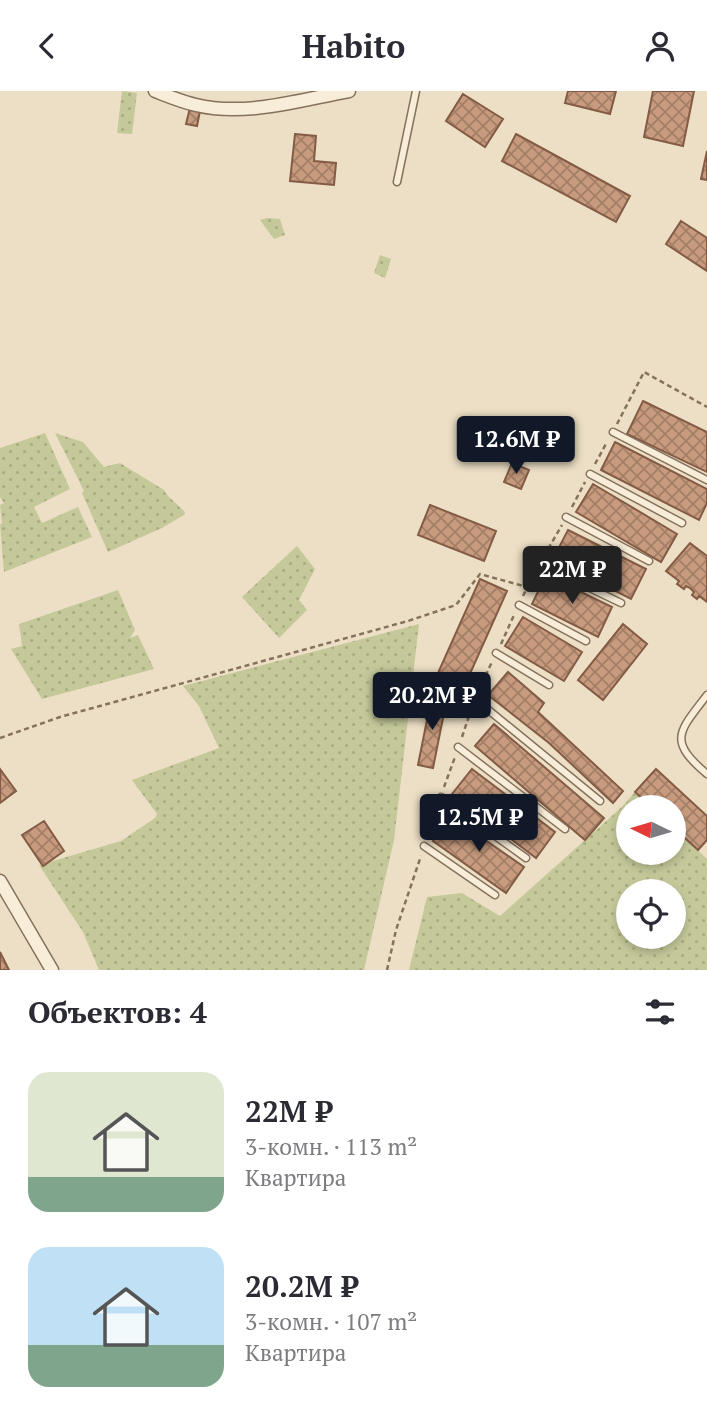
<!DOCTYPE html>
<html lang="ru">
<head>
<meta charset="utf-8">
<style>
	:root { --surface:#fff; --page:#f2f2f3; --text:#2b2b33; --muted:#7c7c81; --accent:#111827 }
	body { margin:0; font-family:"PT Serif",serif; background:var(--page); color:var(--text); height:100vh; display:flex; flex-direction:column; font-size:26px; white-space:nowrap }
	* { box-sizing:border-box; margin:0 }
	p { font-size:23px; color:var(--muted) }
	.icon { flex:none; width:38px; height:38px; fill:none; stroke:currentColor; stroke-width:2; stroke-linecap:round; stroke-linejoin:round }
	.map { position:relative; height:879px; overflow:hidden }
	.sheet { display:flex; flex-direction:column; background:var(--surface); flex:1 }
	.sheet>* { flex:none }
	.needle { width:46px; rotate:275deg }
	.buttons { position:absolute; left:616px; top:704px; display:grid; gap:14px }
	.buttons a { display:grid; place-items:center; width:70px; height:70px; border-radius:50%; background:var(--surface); box-shadow:0 4px 10px #0003; font-size:35px }
	.price { position:absolute; translate:-50% -60px; padding:0 16px; border-radius:7px; background:var(--accent); color:#fff; font-size:23px; line-height:46px; filter:drop-shadow(0 2px 4px #0008) }
	.price::after { content:''; position:absolute; left:50%; top:42px; width:21px; height:16px; margin-left:-10px; background:inherit; clip-path:polygon(0 0,100% 0,50% 100%) }
	.price.on { background:#222; color:#fff }
	ul { padding:0; list-style:none }
	li { display:flex; align-items:center; gap:21px; height:175px; padding:0 28px }
	li span { display:grid; place-items:center; flex:none; width:196px; height:140px; border-radius:21px; color:#555 }
	li>.icon { margin-inline-start:auto }
	span .icon { width:84px; height:84px; fill:#fffc; stroke-width:1 }
	li b { font-size:30px }
	h2 { display:flex; justify-content:space-between; align-items:center; height:84px; padding:0 28px; font-size:30px }
	header { display:flex; justify-content:space-between; align-items:center; height:91px; padding:0 28px; background:var(--surface); font-size:32px; font-weight:600 }
	.map>svg:first-child { display:block }
</style>
</head>
<body>
<header><svg class="icon" aria-label="back" viewBox="0 0 24 24"><path d="M15 5l-7 7 7 7"/></svg>Habito<svg class="icon" aria-label="person" viewBox="0 0 24 24"><circle cx="12" cy="8" r="4"/><path d="M4 21q1-7 8-7t8 7"/></svg></header>
<div class="map">
<svg width="707" height="879" viewBox="0 0 707 879">
	<defs>
		<pattern id="grass-dots" width="8" height="8" patternUnits="userSpaceOnUse" patternTransform="scale(1.75)"><rect width="8" height="8" fill="#c5c99a"/><path d="M2 2h.1M6 6h.1" fill="none" stroke="#aaad84" stroke-width="1.8" stroke-linecap="round"/></pattern>
		<pattern id="building-cross-hatch" width="8" height="8" patternUnits="userSpaceOnUse" patternTransform="scale(1.75)"><rect width="8" height="8" fill="#c89b7e"/><path d="M0 0l8 8M0 8l8-8" fill="none" stroke="#a37f67"/></pattern>
	</defs>
	<rect width="100%" height="100%" fill="#ecdfc5"/>
	<path fill="url(#grass-dots)" fill-rule="evenodd" d="M122,0L137,2L132,43L117,42Z
		M267,127L280,128L285,144L274,148L260,129Z
		M380,164L391,168L385,187L374,182Z
		M45,342L70,398L34,416L42,432L78,416L92,446L4,481L0,434L2,432L0,414L4,412L0,406V357Z
		M55,342L83,351L104,376L120,372L164,399L168,405L185,421L184,424L162,437L108,461L82,402L84,400Z
		M297,455L315,478L299,509L307,519L279,547L242,506Z
		M118,499L135,539L130,547L138,544L154,578L42,608L11,558L22,555L19,533Z
		M419,533L394,749L364,879H99L83,841L39,774L121,750L155,727L157,723L132,689L219,657L199,615L183,595Z
		M635,701L651,716H628V761H674V737L707,768V879H409L427,806L462,802L500,825L623,715ZM628,800H674V845H628Z"/>
	<path fill="url(#building-cross-hatch)" stroke="#845b44" stroke-width="2" d="M568,0H616L610,23L565,12Z
		M653,0H694L683,55L644,46Z
		M463,3L503,28L485,56L446,30Z
		M190,17L200,20L197,35L186,33Z
		M295,43L316,45L314,70L336,72L334,94L290,90Z
		M516,43L630,105L616,131L502,70Z
		M707,60V89L701,88Z
		M681,130L707,147V180L666,153Z
		M643,310L707,341V381L627,343Z
		M615,351L707,398V412L699,429L601,379Z
		M512,372L529,379L521,398L504,391Z
		M593,393L677,443L661,471L576,421Z
		M430,414L496,440L484,470L418,444Z
		M568,439L646,478L631,508L553,468Z
		M690,452L707,465V511L699,505L697,508L692,504L694,501L690,497L686,495L684,498L677,493L679,490L666,480Z
		M546,484L612,516L598,546L532,513Z
		M480,488L507,500L465,594L438,582Z
		M523,526L582,561L564,590L505,555Z
		M623,533L647,553L603,609L578,589Z
		M508,581L544,612L538,621L623,700L613,712L549,652L488,604Z
		M432,604L447,607L433,677L418,674Z
		M494,633L604,727L585,749L475,655Z
		M0,678L16,700L0,712Z
		M472,678L555,741L536,767L452,703Z
		M656,678L707,725V749L698,759L674,737V716H651L635,701Z
		M451,725L524,776L506,802L433,750Z
		M44,730L64,760L43,775L22,744Z
		M0,861L9,879H0Z"/>
	<g fill="none" stroke-linecap="round" stroke-linejoin="round">
		<defs>
			<path id="lane" d="M397,91L416,0
				M613,341L707,389
				M590,383L682,432
				M566,426L649,470
				M540,473L621,512
				M519,514L586,550
				M496,562L549,594
				M707,604C679,641 667,649 707,683
				M475,608L600,710
				M458,656L565,738
				M441,706L526,767
				M424,755L495,804"/>
			<path id="street" d="M155,0C168,5 182,11 196,14C245,26 300,9 349,0
				M0,790L52,879"/>
		</defs>
		<use href="#lane" stroke="#86715c" stroke-width="9"/>
		<use href="#street" stroke="#86715c" stroke-width="15"/>
		<path stroke="#86715c" stroke-width="2.5" stroke-dasharray="5 3.5" stroke-linecap="butt" d="M617,333L644,281L707,316
			M595,373L607,351
			M572,416L585,391
			M544,465L562,434
			M523,505L534,483
			M501,553L514,524
			M478,600L492,571
			M462,646L471,619
			M0,647L60,626L408,530L456,514L480,483L527,496
			M444,696L455,666
			M427,745L437,715
			M387,879L396,839L421,765"/>
		<use href="#lane" stroke="#f7edd8" stroke-width="6"/>
		<use href="#street" stroke="#f7edd8" stroke-width="12"/>
	</g>
</svg>
<div class="buttons">
<a><svg class="needle" viewBox="-14 -14 28 28"><path d="M0-13l5 13h-10z" fill="#e53935"/><path d="M0 13l5-13h-10z" fill="#7c7c81"/></svg></a>
<a><svg class="icon" aria-label="locate" viewBox="0 0 24 24"><circle cx="12" cy="12" r="6"/><path d="M12 2v4M12 18v4M2 12h4M18 12h4"/></svg></a>
</div>
<b class="price" style="left:516px;top:385px">12.6M ₽</b>
<b class="price on" style="left:572px;top:515px">22M ₽</b>
<b class="price" style="left:432px;top:641px">20.2M ₽</b>
<b class="price" style="left:479px;top:763px">12.5M ₽</b>
</div>
<section class="sheet">
<h2>Объектов: 4<svg class="icon" aria-label="filters" viewBox="0 0 24 24"><path d="M4 7h16M4 17h16"/><circle cx="9" cy="7" r="2"/><circle cx="15" cy="17" r="2"/></svg></h2>
<ul>
<li><span style="background:linear-gradient(#dfe7d0 75%,#7fa58c 0)"><svg class="icon" aria-label="home" viewBox="0 0 24 24"><path d="M3 11l9-7 9 7M6 9v11h12V9"/></svg></span><div><b>22M ₽</b><p>3-комн. · 113 m²</p><p>Квартира</p></div></li>
<li><span style="background:linear-gradient(#bfe0f5 70%,#7fa58c 0)"><svg class="icon" aria-label="home" viewBox="0 0 24 24"><path d="M3 11l9-7 9 7M6 9v11h12V9"/></svg></span><div><b>20.2M ₽</b><p>3-комн. · 107 m²</p><p>Квартира</p></div></li>
</ul>
</section>
</body>
</html>
